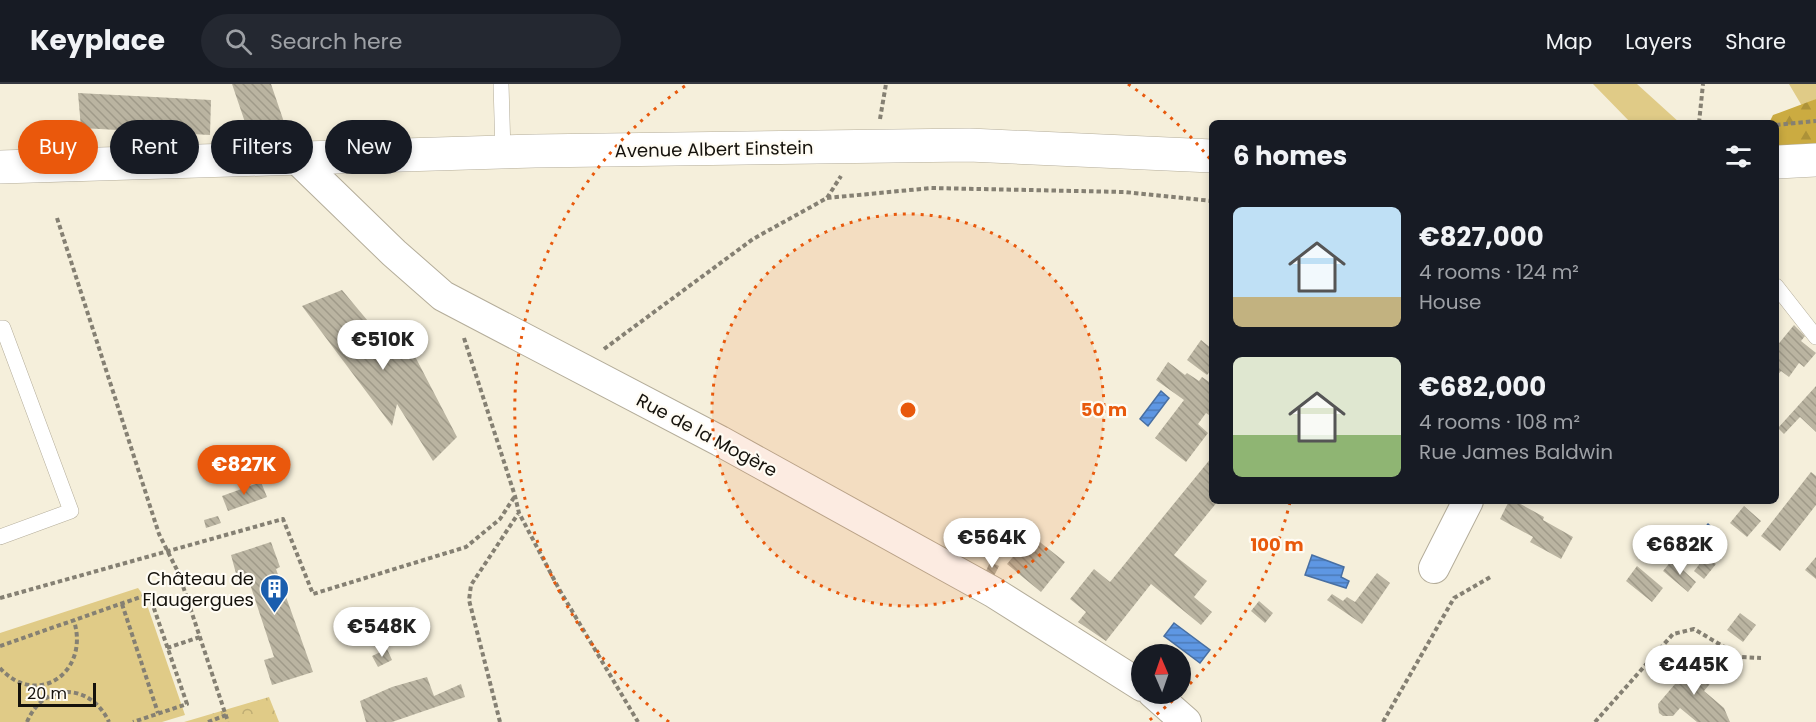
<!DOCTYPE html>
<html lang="en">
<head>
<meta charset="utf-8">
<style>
	:root { --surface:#171b24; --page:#242831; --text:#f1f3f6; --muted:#9ea1a6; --line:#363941; --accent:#ea580c }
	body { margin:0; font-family:Poppins,sans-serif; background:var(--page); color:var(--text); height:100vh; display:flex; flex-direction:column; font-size:22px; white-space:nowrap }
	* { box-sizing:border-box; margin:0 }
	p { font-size:20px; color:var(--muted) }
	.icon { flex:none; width:33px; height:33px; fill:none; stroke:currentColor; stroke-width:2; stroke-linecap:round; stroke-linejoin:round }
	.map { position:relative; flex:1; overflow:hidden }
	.side { position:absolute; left:1209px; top:36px; width:570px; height:384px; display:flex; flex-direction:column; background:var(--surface); border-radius:9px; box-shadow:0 3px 9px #0003 }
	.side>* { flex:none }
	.hud { position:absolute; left:18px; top:36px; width:570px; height:54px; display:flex; gap:12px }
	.needle { width:39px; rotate:358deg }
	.tools { position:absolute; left:1131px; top:560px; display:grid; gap:12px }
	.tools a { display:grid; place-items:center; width:60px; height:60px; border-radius:50%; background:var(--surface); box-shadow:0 3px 9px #0003; font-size:30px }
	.scale { position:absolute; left:18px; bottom:15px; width:78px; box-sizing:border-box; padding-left:6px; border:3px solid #15120c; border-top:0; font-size:16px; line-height:21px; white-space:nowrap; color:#15120c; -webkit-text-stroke:4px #fffcf4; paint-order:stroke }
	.price { position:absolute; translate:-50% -51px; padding:0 14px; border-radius:21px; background:#fff; color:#222; font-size:20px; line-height:39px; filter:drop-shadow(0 2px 3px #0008) }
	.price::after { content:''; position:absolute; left:50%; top:36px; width:18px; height:14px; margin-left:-9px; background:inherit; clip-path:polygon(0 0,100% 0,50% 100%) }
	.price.current { background:var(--accent); color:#fff }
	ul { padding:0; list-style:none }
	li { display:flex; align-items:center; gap:18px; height:150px; padding:0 24px }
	li span { display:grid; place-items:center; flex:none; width:168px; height:120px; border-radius:9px; color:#555 }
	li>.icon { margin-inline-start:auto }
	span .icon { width:72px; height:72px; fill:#fffc; stroke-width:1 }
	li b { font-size:26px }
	h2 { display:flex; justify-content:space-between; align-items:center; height:72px; padding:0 24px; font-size:26px }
	.tag { padding:0 21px; border-radius:27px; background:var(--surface); box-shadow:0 3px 9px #0003; font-size:21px; line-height:54px }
	.tag.current { background:var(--accent); color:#fff }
	header { display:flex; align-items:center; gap:36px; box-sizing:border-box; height:84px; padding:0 30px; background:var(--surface); border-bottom:2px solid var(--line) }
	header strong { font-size:28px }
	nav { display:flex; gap:33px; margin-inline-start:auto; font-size:21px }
	.search { width:420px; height:54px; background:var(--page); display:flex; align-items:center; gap:15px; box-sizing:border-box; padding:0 21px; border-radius:33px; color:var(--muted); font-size:22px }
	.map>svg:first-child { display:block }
</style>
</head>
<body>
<header>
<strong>Keyplace</strong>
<div class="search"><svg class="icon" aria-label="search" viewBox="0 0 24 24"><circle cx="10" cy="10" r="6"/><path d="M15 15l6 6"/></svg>Search here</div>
<nav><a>Map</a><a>Layers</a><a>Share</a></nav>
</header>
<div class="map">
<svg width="1816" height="638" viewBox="0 0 1816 638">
	<defs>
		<pattern id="forest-firs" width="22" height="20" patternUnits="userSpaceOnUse" patternTransform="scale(1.5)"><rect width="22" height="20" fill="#cbab41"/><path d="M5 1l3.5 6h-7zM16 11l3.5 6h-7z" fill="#ad9238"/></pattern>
		<pattern id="park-crowns" width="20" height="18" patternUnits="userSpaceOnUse" patternTransform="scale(1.5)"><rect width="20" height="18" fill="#e0cb87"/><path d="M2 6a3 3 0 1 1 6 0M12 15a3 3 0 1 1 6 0" fill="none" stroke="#bfad73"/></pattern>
		<pattern id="water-rules" width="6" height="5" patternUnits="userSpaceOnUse" patternTransform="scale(1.5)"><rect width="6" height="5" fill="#5e97e3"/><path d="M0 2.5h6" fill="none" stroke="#4c7ab6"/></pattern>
		<pattern id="building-back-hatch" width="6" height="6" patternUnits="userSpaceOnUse" patternTransform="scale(1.5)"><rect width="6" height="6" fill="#bab4a1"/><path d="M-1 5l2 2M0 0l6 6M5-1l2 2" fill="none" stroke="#9f9a89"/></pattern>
	</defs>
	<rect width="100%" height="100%" fill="#f5efdb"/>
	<path fill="#e0cb87" d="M1593,0H1637L1680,39H1631Z
		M1789,0H1816V15L1802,22Z
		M138,504L144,512L185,631L162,638H0V549Z"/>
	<path fill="url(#forest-firs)" d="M1816,15V63L1776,65V39H1769L1773,31Z"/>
	<path fill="url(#park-crowns)" d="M269,613L279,638H184Z"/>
	<path fill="url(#water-rules)" stroke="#486fa2" stroke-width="1.5" d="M1161,307L1169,314L1148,342L1140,335Z
		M1708,440L1713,445L1711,449L1719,456L1700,480L1689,470L1705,449L1703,446Z
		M1312,471L1344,483L1341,493L1349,497L1346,504L1305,491Z
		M1174,539L1210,566L1200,579L1164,552Z"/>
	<path fill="url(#building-back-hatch)" d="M232,0H271L285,41L250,53Z
		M78,9L211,16L210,51L81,44Z
		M342,206L398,273L407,257L457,353L433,377L397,320L392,342L302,222Z
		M1794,241L1805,252L1801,257L1816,269L1804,283L1799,279L1789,293L1781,287L1776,293V263Z
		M1201,256L1212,265V285L1207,291L1187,276Z
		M1168,278L1185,291L1187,289L1199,297L1202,293L1212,300V333L1206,329L1198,340L1208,349L1186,378L1155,354L1184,316L1156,296Z
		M1816,302V348L1800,333L1784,350L1778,344Z
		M1212,373V417H1218L1174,471L1207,497L1194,513L1212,528L1201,541L1151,500L1106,557L1078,538L1086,528L1070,515L1094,485L1110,498Z
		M1811,388L1816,392V421L1780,467L1761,452Z
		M261,398L267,413L228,427L222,412Z
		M1509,417H1515L1544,433L1543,436L1573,453L1561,475L1530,458L1533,453L1500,435Z
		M1744,422L1761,437L1747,453L1730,439Z
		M218,432L221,439L206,444L204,436Z
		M1031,451L1065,478L1041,508L1007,480Z
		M271,458L280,483L276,485L313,588L272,601L264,576L274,573L248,494L238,497L231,471Z
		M1706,472L1716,480L1704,495L1694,487Z
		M1816,473V495L1805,486Z
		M1672,476L1696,498L1688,508L1663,487Z
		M990,478L999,482L994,492L986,487Z
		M1637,482L1663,504L1652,518L1626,497Z
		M1377,489L1390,499L1362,540L1327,516L1332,510L1343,517L1347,513L1355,518Z
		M1259,517L1273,529L1265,539L1251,527Z
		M1740,529L1756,541L1743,558L1727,546Z
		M387,565L392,576L378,583L372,572Z
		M1698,573L1718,590L1704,607L1724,624L1730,638H1697L1680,624L1673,632H1663L1659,629L1658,620Z
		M427,593L434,612L461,600L465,613L392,638H366L360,617L392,603Z"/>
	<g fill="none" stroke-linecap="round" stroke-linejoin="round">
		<defs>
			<path id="service" d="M501,0L503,68
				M1776,202L1816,253
				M0,244H3L71,427L0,453"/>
			<path id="minor" d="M294,72L394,169L443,212L720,357L993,508L1142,602
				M1434,484L1468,417
				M1153,609L1186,638"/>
			<path id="secondary" d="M1776,78L1816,76
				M0,83L535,67L969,61L1212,72"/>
		</defs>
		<use href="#service" stroke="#b4ad9a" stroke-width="16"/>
		<use href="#minor" stroke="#b4ad9a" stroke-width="32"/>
		<use href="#secondary" stroke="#b4ad9a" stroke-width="34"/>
		<path stroke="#858073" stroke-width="4" stroke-dasharray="4.5 3" stroke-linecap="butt" d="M880,35L886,0
			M1699,39L1703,0
			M1776,41L1816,37
			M827,114L931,104L1125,108L1212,117
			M57,134L159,450L179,490L228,638
			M464,254L515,412L519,429L559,505L638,638
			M604,265L753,155L827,114L841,92
			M0,514L283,435L313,510L466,463L500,435L515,412
			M122,520L158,629
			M0,562L149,510L187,620L133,638
			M167,564L200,553
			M0,584C37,625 90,588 74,537
			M27,638C44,597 91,599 109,638
			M208,638L226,631
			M500,638L469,516L471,501L518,430
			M1383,638L1454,514L1492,492
			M1595,638L1673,550L1694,545L1741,573L1761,574"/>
		<use href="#service" stroke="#fff" stroke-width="15"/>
		<use href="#minor" stroke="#fff" stroke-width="30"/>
		<use href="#secondary" stroke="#fff" stroke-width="33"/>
	</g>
	<circle cx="908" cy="326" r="196" fill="#e8590c" fill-opacity=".12"/>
	<g fill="none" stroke="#e8590c" stroke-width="3" stroke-dasharray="3 6">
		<circle cx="908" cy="326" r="196"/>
		<path d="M1290 418A393 393 0 0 1 1147 638M669 638A393 393 0 0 1 688 0M1128 0A393 393 0 0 1 1211 76"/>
	</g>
	<defs>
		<symbol id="building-pin" viewBox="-11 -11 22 30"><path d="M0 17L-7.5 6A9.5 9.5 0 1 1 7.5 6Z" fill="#1b5eae" stroke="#fffcf4"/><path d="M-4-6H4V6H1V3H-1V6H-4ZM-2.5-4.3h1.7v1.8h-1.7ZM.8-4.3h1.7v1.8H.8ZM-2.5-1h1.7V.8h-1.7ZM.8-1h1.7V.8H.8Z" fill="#fff"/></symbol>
	</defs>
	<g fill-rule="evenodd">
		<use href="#building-pin" x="258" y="488" width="33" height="45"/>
	</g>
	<g text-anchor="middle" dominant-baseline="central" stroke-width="4.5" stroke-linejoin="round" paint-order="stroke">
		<g font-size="18" fill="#15120c" stroke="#fffcf4">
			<text transform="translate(714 65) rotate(-1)">Avenue Albert Einstein</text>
			<text transform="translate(707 351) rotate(28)">Rue de la Mogère</text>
		</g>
		<g font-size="18" fill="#15120c" stroke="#fffcf4" text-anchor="end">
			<text x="254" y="494">Château de<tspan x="254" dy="21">Flaugergues</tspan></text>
		</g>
	</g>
	<circle cx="908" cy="326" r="9" fill="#e8590c" stroke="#fffcf4" stroke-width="3"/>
	<g font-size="18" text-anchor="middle" font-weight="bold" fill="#e8590c" stroke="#fffcf4" stroke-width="4.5" stroke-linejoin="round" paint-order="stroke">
		<text x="1104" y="332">50 m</text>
		<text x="1277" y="467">100 m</text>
	</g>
</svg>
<div class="tools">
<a><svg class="needle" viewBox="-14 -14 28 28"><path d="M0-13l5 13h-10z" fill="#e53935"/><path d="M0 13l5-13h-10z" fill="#9ea1a6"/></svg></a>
</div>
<div class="scale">20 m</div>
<b class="price" style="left:383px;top:287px">€510K</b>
<b class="price current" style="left:244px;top:412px">€827K</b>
<b class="price" style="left:992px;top:485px">€564K</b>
<b class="price" style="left:1680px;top:492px">€682K</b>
<b class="price" style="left:382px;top:574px">€548K</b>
<b class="price" style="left:1694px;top:612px">€445K</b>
<div class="hud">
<a class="tag current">Buy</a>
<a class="tag">Rent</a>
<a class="tag">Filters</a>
<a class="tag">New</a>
</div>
<section class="side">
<h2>6 homes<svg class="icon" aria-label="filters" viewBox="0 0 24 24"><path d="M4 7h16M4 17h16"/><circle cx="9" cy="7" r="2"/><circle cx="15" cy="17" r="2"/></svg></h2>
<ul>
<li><span style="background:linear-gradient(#bfe0f5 75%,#c2b280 0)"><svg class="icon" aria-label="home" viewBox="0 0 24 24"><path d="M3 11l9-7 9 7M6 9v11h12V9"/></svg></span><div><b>€827,000</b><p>4 rooms · 124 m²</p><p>House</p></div></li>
<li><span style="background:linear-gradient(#dfe7d0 65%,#8fb573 0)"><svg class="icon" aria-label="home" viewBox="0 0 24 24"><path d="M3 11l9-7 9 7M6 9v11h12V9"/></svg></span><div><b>€682,000</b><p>4 rooms · 108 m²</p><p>Rue James Baldwin</p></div></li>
</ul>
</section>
</div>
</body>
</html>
